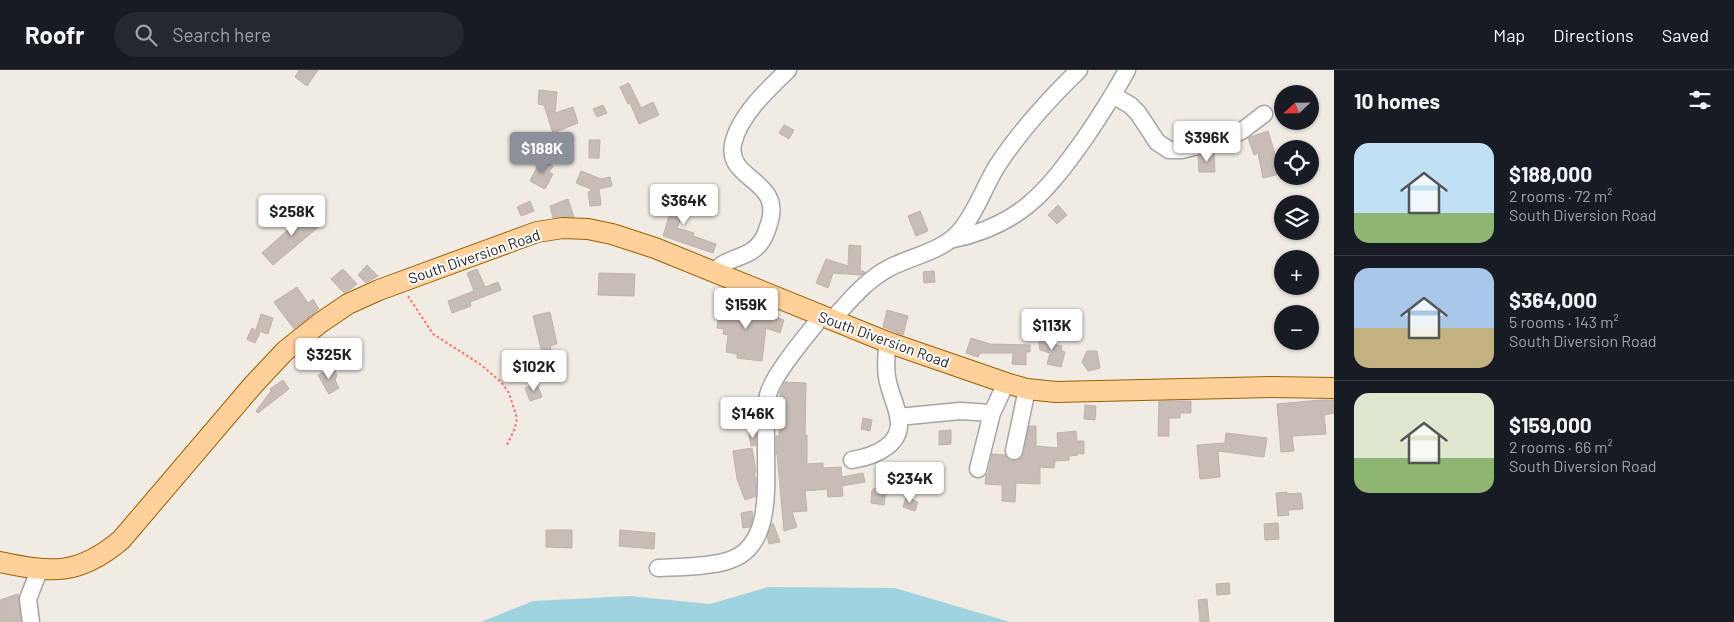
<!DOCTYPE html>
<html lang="en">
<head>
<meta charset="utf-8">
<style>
	:root { --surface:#171b24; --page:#242831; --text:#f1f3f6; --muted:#9ea1a6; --line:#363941; --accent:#8c9099 }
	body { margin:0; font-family:Barlow,sans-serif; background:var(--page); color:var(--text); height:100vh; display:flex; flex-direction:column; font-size:19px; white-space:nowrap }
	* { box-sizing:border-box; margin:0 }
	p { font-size:16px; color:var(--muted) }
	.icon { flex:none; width:28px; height:28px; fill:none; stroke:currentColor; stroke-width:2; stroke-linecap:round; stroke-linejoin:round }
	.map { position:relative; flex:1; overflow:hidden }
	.panel { display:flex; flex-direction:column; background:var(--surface); width:400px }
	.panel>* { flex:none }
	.needle { width:32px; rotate:248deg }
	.buttons { position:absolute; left:1274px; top:15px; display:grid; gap:10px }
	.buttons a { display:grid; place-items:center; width:45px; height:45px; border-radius:50%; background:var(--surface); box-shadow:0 1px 4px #0004; font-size:25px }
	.price { position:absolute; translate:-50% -42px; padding:0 11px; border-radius:5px; background:#fff; color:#222; font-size:16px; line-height:32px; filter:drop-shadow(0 1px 2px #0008) }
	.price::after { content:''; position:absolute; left:50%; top:30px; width:15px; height:11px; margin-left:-8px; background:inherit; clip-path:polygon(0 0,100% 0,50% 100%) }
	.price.selected { background:var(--accent); color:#fff }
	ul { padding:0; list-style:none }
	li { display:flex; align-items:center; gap:15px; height:125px; padding:0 20px }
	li+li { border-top:1px solid var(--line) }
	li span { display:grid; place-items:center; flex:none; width:140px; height:100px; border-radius:15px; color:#555 }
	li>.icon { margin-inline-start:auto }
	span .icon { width:60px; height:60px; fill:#fffc; stroke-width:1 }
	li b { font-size:21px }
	h2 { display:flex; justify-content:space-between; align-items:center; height:60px; padding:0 20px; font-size:21px }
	header { display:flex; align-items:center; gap:30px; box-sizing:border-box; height:70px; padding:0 25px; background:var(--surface); border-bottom:1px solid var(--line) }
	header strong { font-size:24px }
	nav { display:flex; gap:28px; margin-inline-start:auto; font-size:18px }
	.search { width:350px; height:45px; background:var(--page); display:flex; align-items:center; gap:12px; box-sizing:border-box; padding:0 18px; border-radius:28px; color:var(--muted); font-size:19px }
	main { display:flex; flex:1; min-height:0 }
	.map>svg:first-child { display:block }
</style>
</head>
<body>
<header>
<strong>Roofr</strong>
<div class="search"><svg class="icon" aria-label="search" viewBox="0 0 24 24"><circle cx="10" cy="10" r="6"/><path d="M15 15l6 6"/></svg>Search here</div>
<nav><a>Map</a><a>Directions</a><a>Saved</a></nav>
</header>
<main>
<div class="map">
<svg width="1334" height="552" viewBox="0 0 1334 552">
	<rect width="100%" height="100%" fill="#f0ebe3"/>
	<path fill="#a0d3e0" d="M768,517L895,518L1010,552H481L533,531L630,526L710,534Z"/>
	<path fill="#c8bdb6" stroke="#c2b1a4" d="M299,0H318L307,16L295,7Z
		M629,13L641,38L653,32L659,45L639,54L630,33L628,34L620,17Z
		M539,20L557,22L555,43L573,37L578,53L553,63L544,35L538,34Z
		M603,35L607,43L597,47L593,39Z
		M784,55L794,60L789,69L779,63Z
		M1268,61L1277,90L1280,104L1263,108L1258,83L1254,85L1248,68Z
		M589,70H600L599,88H589Z
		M1214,82L1215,102H1199L1198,86Z
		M541,89L553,96L549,102L553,104L545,119L530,111Z
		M581,101L601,109L610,107L612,116L599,119L601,135L590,136L588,122L593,120L576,113Z
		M677,120L690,124L677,158L694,163L693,166L716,174L713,183L663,166Z
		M568,129L574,147L553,148L550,136Z
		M530,131L534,141L521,146L517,137Z
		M1058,135L1067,145L1057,154L1048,145Z
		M307,139L321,155L273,195L262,183L290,158L288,156Z
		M920,141L928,161L916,166L908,146Z
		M849,175L861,176L860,200L865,202L862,205L833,203L828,218L816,213L826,189L848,196Z
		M367,195L378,206L366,213L358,205Z
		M343,199L357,214L351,219L344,223L331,209Z
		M477,199L485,217L498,212L501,220L470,232L471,236L452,243L448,231L474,221L467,203Z
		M934,201L935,212L924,213L923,202Z
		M599,203L635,204L634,226L598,225Z
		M297,217L308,233L313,229L319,239L294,259L274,232Z
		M721,229L784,250L780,263L766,258L762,291L737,288V284L726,282L728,265L723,264L724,259L717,258Z
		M887,240L908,246L903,265L883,257Z
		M550,242L557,274L550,276L555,297L546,299L533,246Z
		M261,244L273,248L268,264L256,260Z
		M252,258L260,263L255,273L247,269Z
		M1038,266L1051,267L1049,273L1062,276L1061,280L1065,282L1061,297L1047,294L1050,283L1040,280Z
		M971,268L990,274L1030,275V282H1026V295L1012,294L1013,283H980L978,287L966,283Z
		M1087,281H1097L1100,298L1088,301L1082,292Z
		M333,297L337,305L335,310L339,318L329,324L318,305Z
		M283,310L289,319L258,343L256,341L271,321L270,319Z
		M785,312L806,313L805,365H807V394L823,393V398L841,397L842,407L863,403L865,412L842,416L843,426L828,427L827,419L805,421L807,441L792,442L797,457L784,461L777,384H776V366H779L780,323Z
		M537,314L542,327L530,331L525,318Z
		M1321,330H1334V343L1324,345L1326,364L1292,366L1294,381L1281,382L1277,334Z
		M1159,331H1191V343H1180V348H1169V366H1158Z
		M1085,335L1096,336L1095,350L1084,349Z
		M863,348L872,350L870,361L861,359Z
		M1029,356H1036V376L1058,378L1057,363L1076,361L1077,371H1084V384L1078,383V385L1069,386V390L1055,391L1054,398L1040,397V414L1016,413L1015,432L1002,431V415L985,414L986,405L988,403L992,384L1005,385L1008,389L1012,391L1021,388L1024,383Z
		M951,360V374L939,375V361Z
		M756,362V375L751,376L749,363Z
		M1226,363L1267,368L1264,387L1218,381L1220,407L1200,409L1197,375L1225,373Z
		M752,378L756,402L754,403L756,409V426L745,430L737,409L733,381Z
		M875,418L886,419L884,435L871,433L872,420Z
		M1287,422V424L1301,423L1303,439L1288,440L1289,445L1278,446L1276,423Z
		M906,427L918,432L915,441L903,437Z
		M752,441L753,446L750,457L743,458L741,443Z
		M773,453L780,472L769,474L767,466L772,454Z
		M1278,453L1279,469L1265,470L1264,454Z
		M546,460H572V478L546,477Z
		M620,460L655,463L654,479L619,476Z
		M1229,513L1230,524L1217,525L1216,514Z
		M18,524L21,552H0V530Z
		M1207,529L1209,552H1200L1198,530Z"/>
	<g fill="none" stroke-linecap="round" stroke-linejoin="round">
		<defs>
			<path id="minor" d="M1114,26L1130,35L1138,43L1157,72L1169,80H1182L1228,68L1243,60L1264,44
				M950,170C1019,156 1046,123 1085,68C1100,46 1114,24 1127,0
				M714,203C717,199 721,195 725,193C738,186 752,185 761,172C765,167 767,160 769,154C784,109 726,111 733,74C739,46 768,19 788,0
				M832,250C850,230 867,209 891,197C913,186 942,181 959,162C976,143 984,117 997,96C1020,61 1049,29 1079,0
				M898,347L960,341L992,343
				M1014,381L1027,319
				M852,390C876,386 905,374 898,345C895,332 889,320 887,307C885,296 887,283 887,272
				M978,399L992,343L1006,313
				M658,498C678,497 711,497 730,490C775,475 765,408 766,371C766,355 764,340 768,325C774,303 807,265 822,246
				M31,552L28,529L40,498"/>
			<path id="major" d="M0,492C52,503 78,506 121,470L254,314L285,281L320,253L348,234L379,220L537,162L563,158L588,159L612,164L655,178L887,272L1006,313L1027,319L1056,322L1271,317L1334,318"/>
		</defs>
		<use href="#minor" stroke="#a5a5a5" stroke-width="19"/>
		<use href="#major" stroke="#986100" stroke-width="22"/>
		<path stroke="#ff7065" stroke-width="2" stroke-dasharray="2.5 2.5" stroke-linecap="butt" d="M408,226L433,264L480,294L501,312L509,323L517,348L515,358L506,377"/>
		<use href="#minor" stroke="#fff" stroke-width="16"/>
		<use href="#major" stroke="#ffd099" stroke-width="20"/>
	</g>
	<g text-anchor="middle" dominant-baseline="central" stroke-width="4" stroke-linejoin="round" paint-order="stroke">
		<g font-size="15" fill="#1e1e1e" stroke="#fff">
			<text transform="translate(474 186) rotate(-19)">South Diversion Road</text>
			<text transform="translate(884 269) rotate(20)">South Diversion Road</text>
		</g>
	</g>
</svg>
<div class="buttons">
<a><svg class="needle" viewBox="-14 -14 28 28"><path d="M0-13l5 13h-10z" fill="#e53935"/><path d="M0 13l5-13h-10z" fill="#9ea1a6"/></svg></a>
<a><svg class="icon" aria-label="locate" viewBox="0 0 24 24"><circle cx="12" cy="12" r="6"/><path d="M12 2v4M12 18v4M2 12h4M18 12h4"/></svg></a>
<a><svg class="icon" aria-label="layers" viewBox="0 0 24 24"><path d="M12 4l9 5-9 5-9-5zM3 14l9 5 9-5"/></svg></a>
<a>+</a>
<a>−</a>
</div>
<b class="price" style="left:1207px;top:93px">$396K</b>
<b class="price selected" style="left:542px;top:104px">$188K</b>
<b class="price" style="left:684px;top:156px">$364K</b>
<b class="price" style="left:292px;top:167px">$258K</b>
<b class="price" style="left:746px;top:260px">$159K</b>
<b class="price" style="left:1052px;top:281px">$113K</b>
<b class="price" style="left:329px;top:310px">$325K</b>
<b class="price" style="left:534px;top:322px">$102K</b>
<b class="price" style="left:753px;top:369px">$146K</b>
<b class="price" style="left:910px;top:434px">$234K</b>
</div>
<section class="panel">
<h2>10 homes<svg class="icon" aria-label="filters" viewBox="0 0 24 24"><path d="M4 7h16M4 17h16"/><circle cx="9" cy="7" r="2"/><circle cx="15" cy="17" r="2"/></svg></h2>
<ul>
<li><span style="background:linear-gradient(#bfe0f5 70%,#8fb573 0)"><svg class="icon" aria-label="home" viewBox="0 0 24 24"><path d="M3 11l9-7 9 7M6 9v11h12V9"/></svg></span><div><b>$188,000</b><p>2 rooms · 72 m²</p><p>South Diversion Road</p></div></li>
<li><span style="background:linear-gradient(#a9c7e8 60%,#c2b280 0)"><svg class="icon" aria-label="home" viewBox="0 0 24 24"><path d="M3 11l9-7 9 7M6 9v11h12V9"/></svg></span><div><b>$364,000</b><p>5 rooms · 143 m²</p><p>South Diversion Road</p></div></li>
<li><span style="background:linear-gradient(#dfe7d0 65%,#8fb573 0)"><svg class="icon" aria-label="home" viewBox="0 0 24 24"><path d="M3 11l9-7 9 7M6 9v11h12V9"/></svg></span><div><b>$159,000</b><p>2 rooms · 66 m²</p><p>South Diversion Road</p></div></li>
</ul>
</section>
</main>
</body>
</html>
